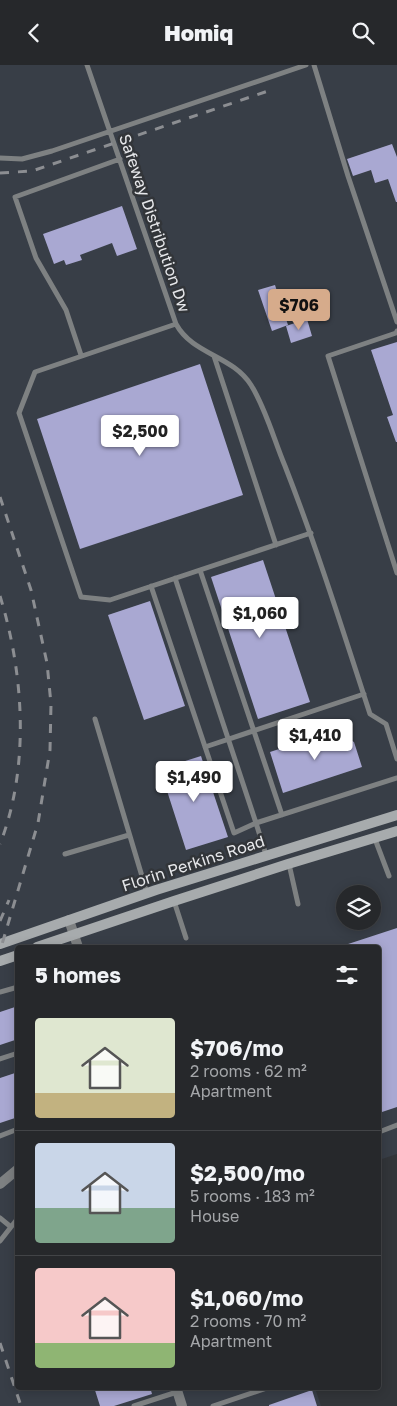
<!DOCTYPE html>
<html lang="en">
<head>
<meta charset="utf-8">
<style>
	:root { --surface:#26282b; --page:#2e3033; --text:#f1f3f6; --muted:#a4a6a9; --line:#424447; --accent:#d6ab8b }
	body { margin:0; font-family:"Golos Text",sans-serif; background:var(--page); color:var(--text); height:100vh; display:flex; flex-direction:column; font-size:19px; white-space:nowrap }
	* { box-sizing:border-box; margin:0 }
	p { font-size:16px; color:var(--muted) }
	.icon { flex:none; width:28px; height:28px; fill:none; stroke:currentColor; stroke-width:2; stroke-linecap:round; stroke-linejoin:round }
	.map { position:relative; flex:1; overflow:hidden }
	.details { position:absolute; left:15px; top:880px; width:366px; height:445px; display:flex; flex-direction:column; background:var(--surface); border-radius:5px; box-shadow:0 2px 12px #0003,0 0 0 1px var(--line) }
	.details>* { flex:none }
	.controls { position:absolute; left:336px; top:820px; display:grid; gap:10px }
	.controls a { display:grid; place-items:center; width:45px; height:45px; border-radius:50%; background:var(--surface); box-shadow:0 2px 12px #0003,0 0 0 1px var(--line); font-size:25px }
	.price { position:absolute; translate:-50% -42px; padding:0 11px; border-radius:5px; background:#fff; color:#222; font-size:16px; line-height:32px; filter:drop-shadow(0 1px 2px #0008) }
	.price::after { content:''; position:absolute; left:50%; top:30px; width:15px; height:11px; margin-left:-8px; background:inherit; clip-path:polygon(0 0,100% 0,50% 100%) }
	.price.active { background:var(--accent); color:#111 }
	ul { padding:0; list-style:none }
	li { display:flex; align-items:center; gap:15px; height:125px; padding:0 20px }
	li+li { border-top:1px solid var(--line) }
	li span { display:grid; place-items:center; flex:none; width:140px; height:100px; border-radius:5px; color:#555 }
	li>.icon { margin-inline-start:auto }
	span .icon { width:60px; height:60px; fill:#fffc; stroke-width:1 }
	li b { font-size:21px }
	h2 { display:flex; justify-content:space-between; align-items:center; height:60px; padding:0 20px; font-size:21px }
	header { display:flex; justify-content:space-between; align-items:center; height:65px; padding:0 20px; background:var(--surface); font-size:22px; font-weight:800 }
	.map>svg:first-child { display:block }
</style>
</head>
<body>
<header><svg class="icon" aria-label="back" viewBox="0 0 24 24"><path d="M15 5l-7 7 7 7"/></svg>Homiq<svg class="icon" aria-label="search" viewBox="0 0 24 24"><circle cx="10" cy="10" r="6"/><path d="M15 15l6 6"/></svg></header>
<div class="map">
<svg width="397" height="1341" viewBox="0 0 397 1341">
	<rect width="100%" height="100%" fill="#323539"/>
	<path fill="#383e47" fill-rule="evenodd" d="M0,0H397V1089L379,1095V882H18V1322L315,1323L321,1341H0ZM345,829H372V856H345Z"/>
	<path fill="#a9a8d2" d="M392,79L397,92V137H396L388,114L375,118L371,105L353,111L347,94Z
		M122,141L137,184L117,191L112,178L80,190L82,195L66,200L64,195L54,199L43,169Z
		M275,220L288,260L272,266L258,225Z
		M307,254L312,271L291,278L286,261Z
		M397,277V377H396L387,352L393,350L371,285Z
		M200,299L243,430L80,484L37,354Z
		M263,495L310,637L258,654L211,512Z
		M150,536L185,641L144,655L108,550Z
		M334,666L354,677L362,702L283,728L270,687Z
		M201,691L228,772L186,785L160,704Z
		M397,863V1042L379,1048V882H342V881Z
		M18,941V974L0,980V947Z
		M18,1007V1052L0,1058V1013Z
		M94,1322H150L152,1329L114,1341H100Z
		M312,1325L317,1341H269V1340Z"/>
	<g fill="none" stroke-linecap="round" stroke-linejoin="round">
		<path stroke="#7e8182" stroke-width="5" d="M87,0L176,259
			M314,0L348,111L397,257
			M0,93L22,94L52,86L306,0
			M397,266L396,268L328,291L397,508
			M81,290L66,245L36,193L15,132L120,94
			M214,291L276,480
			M311,468L110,535L81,532L19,348L35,307L176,259C193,290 232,290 251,320C266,344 274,375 285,401C317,483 343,566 370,649L386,659L397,694
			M200,505L282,750
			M151,521L234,768L256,758L175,513
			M95,654L147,828
			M205,682L364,629
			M375,774L389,811
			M65,789L129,770
			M266,790L256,758L397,713
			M289,799L298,839
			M174,836L186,873
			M0,927L18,922
			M0,994L18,988
			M379,1067L397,1060
			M0,1071L18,1064
			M0,1153L11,1162L0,1176
			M11,1162L18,1153
			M134,1341L177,1327
			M213,1341L270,1322"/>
		<path stroke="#7e8182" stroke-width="10" d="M69,855L78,882
			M0,1119L18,1104
			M176,1322L182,1341"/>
		<path stroke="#a7abad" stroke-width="10" d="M0,879L156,825L397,750
			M37,882L174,836L288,799L397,766
			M0,896L18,890"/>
		<path stroke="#8c8e92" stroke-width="3" stroke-dasharray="9 9" stroke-linecap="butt" d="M0,108L32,106L274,24
			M0,432L31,525L47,598L51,639L50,685L38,758L0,886
			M0,531C24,609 30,702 0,779
			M0,856L9,835
			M0,1278L21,1341"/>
	</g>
	<g text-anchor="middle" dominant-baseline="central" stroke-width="5" stroke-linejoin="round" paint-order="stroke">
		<g font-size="16" fill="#e7e8eb" stroke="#323539">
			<text transform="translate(155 158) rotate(71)">Safeway Distribution Dw</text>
			<text transform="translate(193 798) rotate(-18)">Florin Perkins Road</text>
		</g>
	</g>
</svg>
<div class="controls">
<a><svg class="icon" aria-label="layers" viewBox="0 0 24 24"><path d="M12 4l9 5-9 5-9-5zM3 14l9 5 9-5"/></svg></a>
</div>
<b class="price active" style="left:299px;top:266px">$706</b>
<b class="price" style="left:140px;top:392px">$2,500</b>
<b class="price" style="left:260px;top:574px">$1,060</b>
<b class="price" style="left:315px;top:696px">$1,410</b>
<b class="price" style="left:194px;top:738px">$1,490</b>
<section class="details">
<h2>5 homes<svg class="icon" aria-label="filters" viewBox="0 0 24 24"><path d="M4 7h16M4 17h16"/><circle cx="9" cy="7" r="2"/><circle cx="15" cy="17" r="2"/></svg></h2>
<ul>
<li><span style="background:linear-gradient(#dfe7d0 75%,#c2b280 0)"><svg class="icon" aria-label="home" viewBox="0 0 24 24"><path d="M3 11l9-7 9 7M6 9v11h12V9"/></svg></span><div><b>$706/mo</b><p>2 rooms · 62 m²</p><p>Apartment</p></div></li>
<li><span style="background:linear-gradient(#c9d6e8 65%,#7fa58c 0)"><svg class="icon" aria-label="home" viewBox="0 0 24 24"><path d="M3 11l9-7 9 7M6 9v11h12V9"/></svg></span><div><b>$2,500/mo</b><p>5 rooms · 183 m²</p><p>House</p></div></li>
<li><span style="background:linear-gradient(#f6c9c9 75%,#8fb573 0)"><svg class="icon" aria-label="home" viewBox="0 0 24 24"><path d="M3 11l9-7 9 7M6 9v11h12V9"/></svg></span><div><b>$1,060/mo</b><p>2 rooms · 70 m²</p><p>Apartment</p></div></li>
</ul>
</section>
</div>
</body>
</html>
